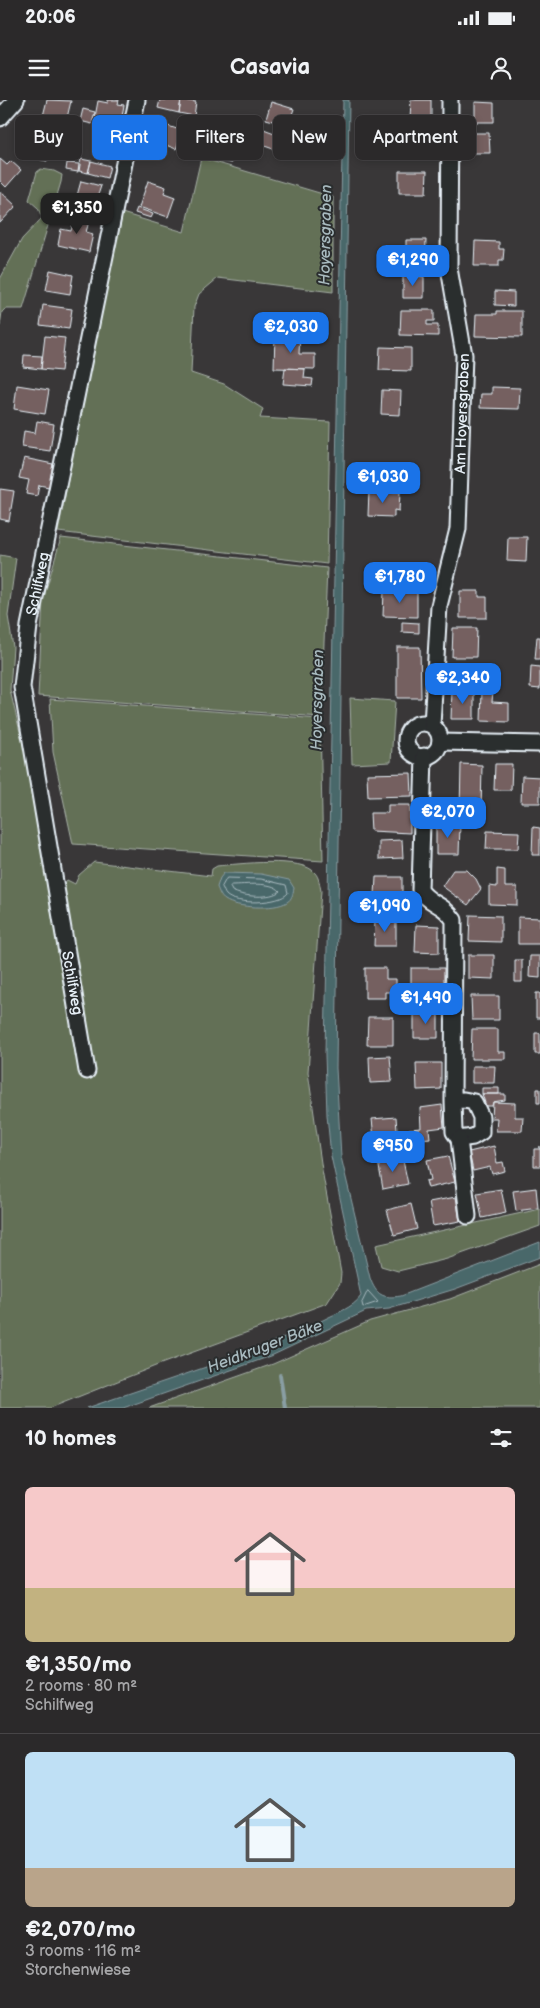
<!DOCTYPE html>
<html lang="en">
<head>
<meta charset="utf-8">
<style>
	:root { --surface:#2b292a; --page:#373536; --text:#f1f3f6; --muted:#a6a6a8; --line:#474547; --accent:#1a73e8 }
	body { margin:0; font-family:"Balsamiq Sans",sans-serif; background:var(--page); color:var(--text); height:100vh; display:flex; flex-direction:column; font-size:19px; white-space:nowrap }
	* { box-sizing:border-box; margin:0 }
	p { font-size:16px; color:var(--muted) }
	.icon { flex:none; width:28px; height:28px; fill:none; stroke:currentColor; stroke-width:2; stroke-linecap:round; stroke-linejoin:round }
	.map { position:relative; height:1308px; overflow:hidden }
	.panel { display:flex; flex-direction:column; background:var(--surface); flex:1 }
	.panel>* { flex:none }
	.guide { position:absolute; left:15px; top:15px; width:510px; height:45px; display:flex; gap:10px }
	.price { position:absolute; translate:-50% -42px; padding:0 11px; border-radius:10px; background:var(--accent); color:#fff; font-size:16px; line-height:32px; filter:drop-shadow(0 1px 2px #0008) }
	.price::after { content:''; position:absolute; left:50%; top:30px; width:15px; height:11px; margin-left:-8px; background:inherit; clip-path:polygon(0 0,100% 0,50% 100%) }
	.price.active { background:#222; color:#fff }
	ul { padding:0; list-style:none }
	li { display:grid; align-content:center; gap:10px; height:265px; padding:0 25px }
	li+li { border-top:1px solid var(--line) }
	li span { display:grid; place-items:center; height:155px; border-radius:8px; color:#555 }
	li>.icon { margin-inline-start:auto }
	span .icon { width:90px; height:90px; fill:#fffc; stroke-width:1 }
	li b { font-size:21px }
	h2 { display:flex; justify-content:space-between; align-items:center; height:60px; padding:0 25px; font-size:21px }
	.chip { padding:0 18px; border-radius:8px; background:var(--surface); box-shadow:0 2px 8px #0003,0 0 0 1px var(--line); font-size:18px; line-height:45px }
	.chip.active { background:var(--accent); color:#fff }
	.status { display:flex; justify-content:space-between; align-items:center; height:35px; padding:0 25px; background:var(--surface); direction:ltr }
	.status svg { height:14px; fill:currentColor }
	header { display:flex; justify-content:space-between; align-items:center; height:65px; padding:0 25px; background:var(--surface); font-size:22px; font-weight:600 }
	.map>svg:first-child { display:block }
</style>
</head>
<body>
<div class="status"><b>20:06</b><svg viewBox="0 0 49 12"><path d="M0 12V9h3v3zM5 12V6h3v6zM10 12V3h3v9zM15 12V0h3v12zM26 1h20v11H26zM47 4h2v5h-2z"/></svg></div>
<header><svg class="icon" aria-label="menu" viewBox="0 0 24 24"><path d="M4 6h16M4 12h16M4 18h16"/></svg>Casavia<svg class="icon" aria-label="person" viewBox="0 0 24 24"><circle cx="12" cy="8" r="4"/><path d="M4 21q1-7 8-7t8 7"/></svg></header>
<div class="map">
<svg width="540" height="1308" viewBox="0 0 540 1308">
	<rect width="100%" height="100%" fill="#393738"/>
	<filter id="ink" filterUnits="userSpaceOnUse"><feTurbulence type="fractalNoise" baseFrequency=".02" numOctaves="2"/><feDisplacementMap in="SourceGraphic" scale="10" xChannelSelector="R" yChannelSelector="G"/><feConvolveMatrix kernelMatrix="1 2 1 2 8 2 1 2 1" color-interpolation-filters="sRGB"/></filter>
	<g filter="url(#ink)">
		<path fill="#646f56" stroke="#a6b0a7" d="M201,58L333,97V192L218,178L199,194L194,207L191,273L224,284L263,309L260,318L330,322L327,464L58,432L103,200L122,113L184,132Z
			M41,69L54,71L62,75L61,82L23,209H5L2,212L0,226V179L22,139L42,118L38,108L29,100L37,72Z
			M61,438L327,468L321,617L38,596L43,500Z
			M0,455L16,458L8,516L13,547L10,590L58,791L67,780L75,784L79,775L94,762L211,776L212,769L217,766C237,764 303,756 315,773C319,777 320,786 321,791L308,972L322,1070L341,1173L340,1183L327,1203L158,1265L50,1308H0Z
			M350,598L395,601L391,662L352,664Z
			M50,599L320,619L323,761L73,744L53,652Z
			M540,1109V1126L447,1159L398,1171L381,1166L376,1145Z
			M540,1164V1308H149L273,1264L370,1221L450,1199Z"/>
		<path fill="#49676a" stroke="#899ea3" d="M343,0H349L336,968L341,1057L370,1178C376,1195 383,1199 401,1196L540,1142V1157L455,1189L389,1209L366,1211L271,1256L123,1308H87C166,1280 247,1256 323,1220C336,1213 353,1208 361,1196L331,1056L327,1015L325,954Z
			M224,773L261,774L289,780L294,788C293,794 292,799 287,802C275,810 236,808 225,800C221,798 219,792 217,787L220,778Z"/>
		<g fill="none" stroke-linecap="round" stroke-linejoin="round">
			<path stroke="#a8babf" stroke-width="1" d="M227,778L261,779L286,785L288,793C280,804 235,805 226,795C224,793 224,790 222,787Z
				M232,785C245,785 272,781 280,791C271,799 243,797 232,791L230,787Z
				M368,1191L378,1202L363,1207L362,1203Z"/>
			<path stroke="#899ea3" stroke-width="4" d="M280,1275L285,1308"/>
		</g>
		<path fill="#746161" stroke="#e8f1f8" d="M47,0L71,1L66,22L43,16Z
			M108,0H119L118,4L124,5L121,22L95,17L98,1L108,3Z
			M160,0H181L179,13L158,8Z
			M181,0L196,2L194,16L179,13Z
			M411,0H431V20H410Z
			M271,2L294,9L288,25L266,19Z
			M475,2L494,3V22H475Z
			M83,9L95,12L92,24L80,21Z
			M60,21L78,25L76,33L59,29Z
			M162,24L183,31L176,49L156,41Z
			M21,27L27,28L24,43L18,42Z
			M261,28L285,37L279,51L256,43Z
			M470,33H489L490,53H469Z
			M182,34L193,37L189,49L178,46Z
			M26,35L52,39L47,61L22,56Z
			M61,47L72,50L70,58L58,55Z
			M208,47L234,54L232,63L213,60V57L205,55Z
			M0,59L7,65L11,61L21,70L6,87L0,81Z
			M81,59L91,61L88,73L79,71Z
			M91,61L110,66L107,78L88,73Z
			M67,63L79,64L78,72L66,70Z
			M399,71H427L426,93H399Z
			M81,81L101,86L98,95L105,97L101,110L84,105L83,108L77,107L78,104L75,103Z
			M148,81L166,87L164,93L175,97L168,117L139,107Z
			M1,92L16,106L0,123V94Z
			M137,108L153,114L151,118L135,113Z
			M75,115L90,118L86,132L93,134L89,152L58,145L61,129L71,131Z
			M406,140H426L425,163H406Z
			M475,141L499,142V149H504L503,160H499V166H474Z
			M50,170L73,175L70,194L46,190Z
			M403,175L424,177V198H403Z
			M495,191L514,192V206L495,205Z
			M43,205L72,209L69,229L40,225Z
			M401,210H434V221H427V225H438V236L400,235Z
			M497,211H522V237L475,236L476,214H497Z
			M275,234L300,235L299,254H315V269L274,268Z
			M45,236L65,238L61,271L41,269Z
			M380,247L411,248V271L379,270Z
			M24,255L42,256L41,269L23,267Z
			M285,268L305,269L304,278L313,279L312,286L283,284Z
			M17,285L49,290L45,314L14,309Z
			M492,287L520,288L519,309L480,308L481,294H492Z
			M382,290L401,291L400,315L381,314Z
			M37,321L54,324L50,351L22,347L24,331L35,333Z
			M24,358L53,364L49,387L39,385L37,396L26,394L29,380L19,378Z
			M0,389L14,391L9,421L0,419Z
			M369,391L400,392L399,411L394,410V417L368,416Z
			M508,437H527L526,462L507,461Z
			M384,491L417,492V517L383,516Z
			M460,491H479V497H487V518H460Z
			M402,522L419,523V533L402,532Z
			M453,528H477L476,557H452Z
			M537,537H540V559H535Z
			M397,547H420L421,598H397Z
			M531,566L540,567V589L530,588Z
			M452,590H474V619H451Z
			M482,591H493L492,602L509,603V622L481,621Z
			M461,664L482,665L481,711H460Z
			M495,664H512L511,690H494Z
			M411,673L412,696L368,697L367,674Z
			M522,676L540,677V703H521Z
			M388,705H410V733L371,731L370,713H388Z
			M436,724L460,725L459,754H436Z
			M533,727L540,728V755H532Z
			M487,731L519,732L518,749H486Z
			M402,740L403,758L379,759V741Z
			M497,769L505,770V787H517V805L489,804V786L497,787Z
			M453,770H467L476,779L481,789L468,805L442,786Z
			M376,777H402V796H386V807H363V795H375Z
			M470,815L501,816V842L469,841Z
			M518,817L540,818V844H518Z
			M375,820H396V846H374Z
			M416,825L439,826V853L415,852Z
			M468,855H494V879L468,878Z
			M530,856H540V878L529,877Z
			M515,860H522V882H515Z
			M365,868H386V879H396V892H385V898H365Z
			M411,868H444V890H420V899H411Z
			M536,893H540V918H536Z
			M471,896H499V920H472Z
			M414,911H438V938H414Z
			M368,917H393V945H367Z
			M472,929H498V952H505V959H471Z
			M535,933H540V954H535Z
			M390,956L392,982L370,983L369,957Z
			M416,963H441V989L417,990Z
			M472,966H495L494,983H472Z
			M482,988H499V994H482Z
			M537,989H540V1003H537Z
			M482,994H505V1000L493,1002L492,1006H486Z
			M493,1002L515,1003V1017H523L522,1031H496L497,1018H492Z
			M442,1005L444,1027L429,1029L430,1038L410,1040L409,1029L421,1028L420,1008Z
			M396,1017L398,1045L375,1047L372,1019Z
			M494,1046L497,1063L503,1062L505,1071L492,1074L490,1067L473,1071L469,1052Z
			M540,1046V1066H534V1049H540Z
			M402,1056L408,1084L383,1089L378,1061Z
			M448,1056L455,1082L428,1088L426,1081L431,1080L427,1060Z
			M536,1088L538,1108L516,1111L513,1091Z
			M501,1089L506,1113L482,1118L477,1093Z
			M456,1097L460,1121L433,1126L429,1102Z
			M411,1104L417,1129L394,1135L387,1110Z"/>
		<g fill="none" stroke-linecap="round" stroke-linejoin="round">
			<defs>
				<g id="minor">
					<path d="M0,18L16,0"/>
					<circle cx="423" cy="640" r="17"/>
					<path id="s1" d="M432,625L439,506L458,429L464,255L449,168L450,0"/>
					<path d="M440,642L540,644"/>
					<path d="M424,656L420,790C430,805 442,802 454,820L453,1001L464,1000L474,1002L481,1017V1032L473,1037L459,1039L454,1032L453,1001"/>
					<path id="s2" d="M87,971L22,587L29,526L137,0"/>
					<path d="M459,1039L468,1116"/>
				</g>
			</defs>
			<use href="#minor" stroke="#e8f1f8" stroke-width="19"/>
			<use href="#minor" stroke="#2a2d2e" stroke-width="15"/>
		</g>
	</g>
	<g text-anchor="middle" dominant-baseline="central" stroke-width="4" stroke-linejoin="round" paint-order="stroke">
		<g font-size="15" fill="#e8f1f8" stroke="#2a2d2e">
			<text stroke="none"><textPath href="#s1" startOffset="314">Am Hoyersgraben</textPath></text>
			<text stroke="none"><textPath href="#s2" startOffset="494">Schilfweg</textPath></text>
			<text transform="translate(72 883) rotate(80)">Schilfweg</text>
		</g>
		<g font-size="16" font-style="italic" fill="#a8babf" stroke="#2a2d2e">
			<text transform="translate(326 135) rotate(-89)">Hoyersgraben</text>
			<text transform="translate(318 600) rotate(-89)">Hoyersgraben</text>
			<text transform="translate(265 1247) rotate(-21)">Heidkruger Bäke</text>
		</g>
	</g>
</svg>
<b class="price active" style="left:77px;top:135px">€1,350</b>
<b class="price" style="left:413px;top:187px">€1,290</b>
<b class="price" style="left:291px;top:254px">€2,030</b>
<b class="price" style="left:383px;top:404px">€1,030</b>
<b class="price" style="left:400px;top:504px">€1,780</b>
<b class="price" style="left:463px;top:605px">€2,340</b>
<b class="price" style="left:448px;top:739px">€2,070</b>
<b class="price" style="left:385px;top:833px">€1,090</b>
<b class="price" style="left:426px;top:925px">€1,490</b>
<b class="price" style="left:393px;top:1073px">€950</b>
<div class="guide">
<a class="chip">Buy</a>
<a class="chip active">Rent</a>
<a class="chip">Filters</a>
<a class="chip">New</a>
<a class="chip">Apartment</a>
</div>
</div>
<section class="panel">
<h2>10 homes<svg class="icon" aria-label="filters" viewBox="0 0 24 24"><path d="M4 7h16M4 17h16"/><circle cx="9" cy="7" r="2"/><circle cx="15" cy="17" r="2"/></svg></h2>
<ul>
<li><span style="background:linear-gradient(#f6c9c9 65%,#c2b280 0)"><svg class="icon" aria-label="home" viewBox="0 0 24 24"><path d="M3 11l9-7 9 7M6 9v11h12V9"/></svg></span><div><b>€1,350/mo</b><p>2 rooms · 80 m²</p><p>Schilfweg</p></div></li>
<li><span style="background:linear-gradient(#bfe0f5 75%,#b9a48a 0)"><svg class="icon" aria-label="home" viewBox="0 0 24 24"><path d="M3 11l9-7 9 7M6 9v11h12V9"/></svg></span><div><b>€2,070/mo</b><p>3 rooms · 116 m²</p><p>Storchenwiese</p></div></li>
</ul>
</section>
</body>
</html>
